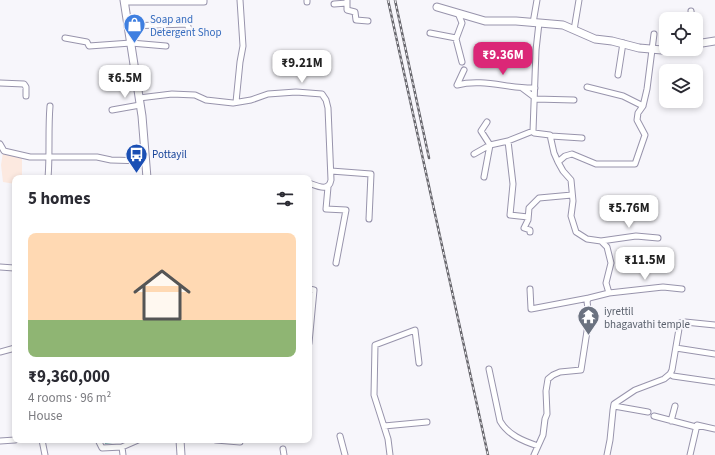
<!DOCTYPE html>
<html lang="en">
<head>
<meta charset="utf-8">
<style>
	:root { --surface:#fff; --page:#f7f7f7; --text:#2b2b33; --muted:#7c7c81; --accent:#db2777 }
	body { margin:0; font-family:"Source Sans 3",sans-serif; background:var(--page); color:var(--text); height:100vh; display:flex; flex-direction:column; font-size:15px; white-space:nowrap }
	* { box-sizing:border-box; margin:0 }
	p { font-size:13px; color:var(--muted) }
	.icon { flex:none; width:22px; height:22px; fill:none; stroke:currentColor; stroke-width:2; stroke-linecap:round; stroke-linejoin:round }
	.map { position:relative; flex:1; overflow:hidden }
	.panel { position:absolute; left:12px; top:175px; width:300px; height:268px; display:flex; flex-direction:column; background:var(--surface); border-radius:8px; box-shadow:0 2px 6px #0003 }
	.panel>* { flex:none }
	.controls { position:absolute; left:659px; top:12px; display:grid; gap:8px }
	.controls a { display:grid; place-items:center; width:44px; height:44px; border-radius:8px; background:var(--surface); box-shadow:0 2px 6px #0003; font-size:20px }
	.price { position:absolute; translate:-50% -34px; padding:0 9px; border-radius:8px; background:#fff; color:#222; font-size:13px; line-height:26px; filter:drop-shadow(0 1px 2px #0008) }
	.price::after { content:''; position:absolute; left:50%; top:24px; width:12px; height:9px; margin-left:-6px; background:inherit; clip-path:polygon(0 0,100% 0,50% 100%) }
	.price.on { background:var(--accent); color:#fff }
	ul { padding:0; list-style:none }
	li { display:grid; align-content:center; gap:8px; height:212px; padding:0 16px }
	li span { display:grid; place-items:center; height:124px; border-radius:8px; color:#555 }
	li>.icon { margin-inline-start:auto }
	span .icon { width:72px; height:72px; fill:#fffc; stroke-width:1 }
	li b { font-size:17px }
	h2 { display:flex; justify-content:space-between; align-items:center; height:48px; padding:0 16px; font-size:17px }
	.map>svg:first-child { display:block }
</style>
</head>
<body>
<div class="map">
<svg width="715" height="455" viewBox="0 0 715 455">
	<rect width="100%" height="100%" fill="#f7f6fb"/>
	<path fill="#fce9e0" d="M3,152L22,156V178H15V184L3,182L1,165Z"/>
	<path fill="#7babae" d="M104,440H136L105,444Z"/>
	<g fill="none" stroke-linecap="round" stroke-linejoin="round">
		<defs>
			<path id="minor" d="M347,0V10L355,12L356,20L368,21
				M125,2H204V0
				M307,2V0
				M334,4L347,3
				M691,11L692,19
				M458,13L462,23L456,39L462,62
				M533,23L537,0
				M539,23L536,50L533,131L534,133L550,135L554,153L558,162
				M128,26L187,24L191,34
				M574,30L579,0
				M430,33L456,38
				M65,38L87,42L89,46L131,43L166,46
				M464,70L457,85C483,78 509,89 535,88
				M618,75L623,43
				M0,83L24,84L26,87V96
				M587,87L623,96L643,106
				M522,88L534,97
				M139,98L172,94L195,95L206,100L233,103L251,100L268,94L296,92L322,94L326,100L328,108L331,180C329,192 317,186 309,183
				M535,99L574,100
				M236,102L240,62L243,46L240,0
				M112,110L140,105
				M551,136L582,138
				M508,141L533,131
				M0,144L4,151L30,157H97L111,160L145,161
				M474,154L490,145L481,131L487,122
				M331,171L371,174L369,219
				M484,177L490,145L508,141L513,184L510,215L528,217
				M48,178C50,154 48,130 50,106
				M328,187L326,209L346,210L336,263
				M530,232V230L524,228L528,220L529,208L539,198L572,195
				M601,241L636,236L658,238
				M0,267L14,268
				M309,289L314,290L309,343
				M530,289L531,309L589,298
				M609,293L663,287L682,289
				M676,348L715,354
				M0,352L15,348
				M489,369L500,421C508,435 523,441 538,446
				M670,374L673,376L715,382
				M614,406L648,412
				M654,416L696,427
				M671,421L675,406
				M384,426L427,422
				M340,436L345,455
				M42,440L45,455
				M98,440L102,448L122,447L123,455
				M216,440L240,442
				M0,441L15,440
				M122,447L138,440
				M283,449L284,455
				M390,455L388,439L374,395L375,345L415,330L419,363
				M534,455L543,435L545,419L547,414L546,391L548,379L553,375L560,372L581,370L589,318L587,301L589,298L609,293L606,283L611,263L607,247L601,241L587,239L576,232L571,216L573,201L571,180L563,171L558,162L565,156L572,154L596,164H635L645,135L637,120L638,113L643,106L647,89L654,34
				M607,455L610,440L613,410L614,404L635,390L664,379L670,374L672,370L680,323L685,322L715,325
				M690,455L697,425L715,429"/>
			<path id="secondary" d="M124,0L142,116L147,178
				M437,7L485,21H516L563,25L595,39L612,41L639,48L662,50L675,49
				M696,44L715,41
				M180,440L181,455"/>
		</defs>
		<use href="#minor" stroke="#9894ac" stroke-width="7"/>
		<use href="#secondary" stroke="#9894ac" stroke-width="9"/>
		<use href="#minor" stroke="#fff" stroke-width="5"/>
		<use href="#secondary" stroke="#fff" stroke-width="7"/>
		<defs>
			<path id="rail" d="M388,0L488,455
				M395,0L429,158"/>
		</defs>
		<use href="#rail" stroke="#67666c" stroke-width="2.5"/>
		<use href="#rail" stroke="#f7f6fb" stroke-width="1" stroke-dasharray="3" stroke-linecap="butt"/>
	</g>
	<defs>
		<symbol id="shop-pin" viewBox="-11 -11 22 30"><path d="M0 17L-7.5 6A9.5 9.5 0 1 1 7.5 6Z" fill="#3f7fe0" stroke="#f7f6fb"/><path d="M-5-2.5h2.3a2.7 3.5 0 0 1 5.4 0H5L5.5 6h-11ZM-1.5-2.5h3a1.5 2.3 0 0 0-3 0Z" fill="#fff"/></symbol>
		<symbol id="bus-pin" viewBox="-11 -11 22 30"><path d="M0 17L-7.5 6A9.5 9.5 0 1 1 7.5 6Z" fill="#1a4fb4" stroke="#f7f6fb"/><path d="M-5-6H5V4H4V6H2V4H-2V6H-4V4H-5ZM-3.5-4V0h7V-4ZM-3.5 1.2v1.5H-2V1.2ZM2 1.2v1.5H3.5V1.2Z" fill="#fff"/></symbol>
		<symbol id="temple-pin" viewBox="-11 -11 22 30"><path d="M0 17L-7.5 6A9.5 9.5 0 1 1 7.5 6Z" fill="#6b7280" stroke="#f7f6fb"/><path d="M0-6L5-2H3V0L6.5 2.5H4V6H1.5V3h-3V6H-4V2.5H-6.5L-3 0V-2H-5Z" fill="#fff"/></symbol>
	</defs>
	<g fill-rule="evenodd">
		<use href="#shop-pin" x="122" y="12" width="25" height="34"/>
		<use href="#bus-pin" x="124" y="142" width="25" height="34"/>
		<use href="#temple-pin" x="576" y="304" width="25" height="34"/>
	</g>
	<g text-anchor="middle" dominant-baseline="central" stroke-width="4" stroke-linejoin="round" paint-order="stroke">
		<g font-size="11" fill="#366cbe" stroke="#f7f6fb" text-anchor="start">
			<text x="150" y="19">Soap and<tspan x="150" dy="13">Detergent Shop</tspan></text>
		</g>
		<g font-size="11" fill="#164399" stroke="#f7f6fb" text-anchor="start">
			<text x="152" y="154">Pottayil</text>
		</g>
		<g font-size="11" fill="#5b616d" stroke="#f7f6fb" text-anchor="start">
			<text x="604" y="311">iyrettil<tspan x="604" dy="13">bhagavathi temple</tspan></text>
		</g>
	</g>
</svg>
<div class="controls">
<a><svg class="icon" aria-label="locate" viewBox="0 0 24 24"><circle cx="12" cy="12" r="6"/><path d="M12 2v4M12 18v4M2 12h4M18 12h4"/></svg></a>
<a><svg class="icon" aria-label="layers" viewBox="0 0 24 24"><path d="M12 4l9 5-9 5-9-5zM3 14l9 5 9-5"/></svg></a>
</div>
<b class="price on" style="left:503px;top:76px">₹9.36M</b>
<b class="price" style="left:302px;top:84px">₹9.21M</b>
<b class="price" style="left:125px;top:99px">₹6.5M</b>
<b class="price" style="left:629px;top:229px">₹5.76M</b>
<b class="price" style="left:645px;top:281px">₹11.5M</b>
<section class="panel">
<h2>5 homes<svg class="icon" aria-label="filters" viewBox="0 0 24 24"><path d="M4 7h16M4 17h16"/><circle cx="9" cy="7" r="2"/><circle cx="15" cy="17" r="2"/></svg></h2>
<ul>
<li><span style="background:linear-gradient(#ffd9b3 70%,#8fb573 0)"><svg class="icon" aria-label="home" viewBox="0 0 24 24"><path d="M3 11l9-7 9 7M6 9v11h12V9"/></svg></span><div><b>₹9,360,000</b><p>4 rooms · 96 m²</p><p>House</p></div></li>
</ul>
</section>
</div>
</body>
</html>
